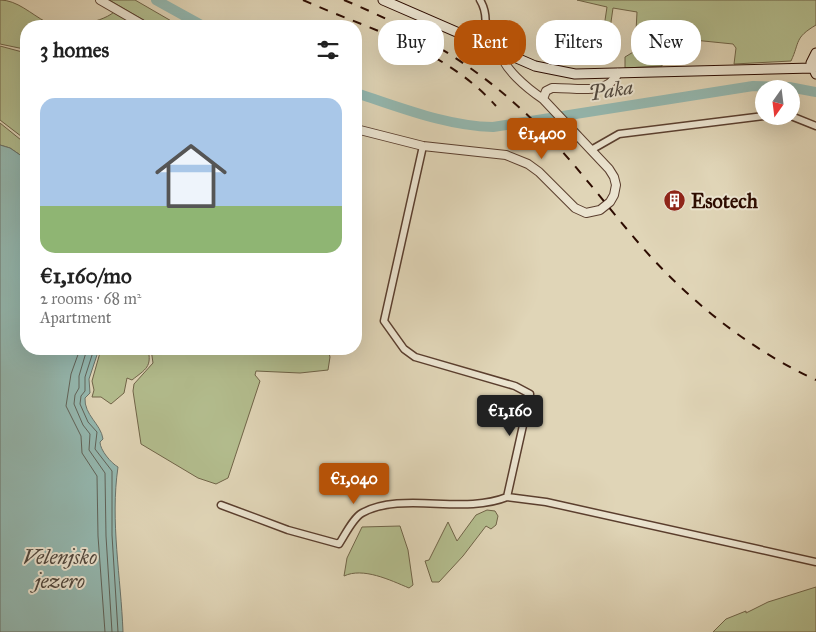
<!DOCTYPE html>
<html lang="en">
<head>
<meta charset="utf-8">
<style>
	:root { --surface:#fff; --page:#f6f6f6; --text:#222; --muted:#767676; --accent:#b45309 }
	body { margin:0; font-family:"IM FELL Great Primer",serif; background:var(--page); color:var(--text); height:100vh; display:flex; flex-direction:column; font-size:19px; white-space:nowrap }
	* { box-sizing:border-box; margin:0 }
	p { font-size:16px; color:var(--muted) }
	.icon { flex:none; width:28px; height:28px; fill:none; stroke:currentColor; stroke-width:2; stroke-linecap:round; stroke-linejoin:round }
	.map { position:relative; flex:1; overflow:hidden }
	.details { position:absolute; left:20px; top:20px; width:342px; height:335px; display:flex; flex-direction:column; background:var(--surface); border-radius:20px; box-shadow:0 5px 20px #0002 }
	.details>* { flex:none }
	.guide { position:absolute; left:378px; top:20px; width:362px; height:45px; display:flex; gap:10px }
	.needle { width:32px; rotate:194deg }
	.fabs { position:absolute; left:755px; top:80px; display:grid; gap:10px }
	.fabs a { display:grid; place-items:center; width:45px; height:45px; border-radius:50%; background:var(--surface); box-shadow:0 5px 20px #0002; font-size:25px }
	.price { position:absolute; translate:-50% -42px; padding:0 11px; border-radius:5px; background:var(--accent); color:#fff; font-size:16px; line-height:32px; filter:drop-shadow(0 1px 2px #0008) }
	.price::after { content:''; position:absolute; left:50%; top:30px; width:15px; height:11px; margin-left:-8px; background:inherit; clip-path:polygon(0 0,100% 0,50% 100%) }
	.price.on { background:#222; color:#fff }
	ul { padding:0; list-style:none }
	li { display:grid; align-content:center; gap:10px; height:265px; padding:0 20px }
	li span { display:grid; place-items:center; height:155px; border-radius:15px; color:#555 }
	li>.icon { margin-inline-start:auto }
	span .icon { width:90px; height:90px; fill:#fffc; stroke-width:1 }
	li b { font-size:21px }
	h2 { display:flex; justify-content:space-between; align-items:center; height:60px; padding:0 20px; font-size:21px }
	.tag { padding:0 18px; border-radius:20px; background:var(--surface); box-shadow:0 5px 20px #0002; font-size:18px; line-height:45px }
	.tag.on { background:var(--accent); color:#fff }
	.map>svg:first-child { display:block }
</style>
</head>
<body>
<div class="map">
<svg width="816" height="632" viewBox="0 0 816 632">
	<rect width="100%" height="100%" fill="#e0d5b7"/>
	<filter id="stains"><feTurbulence type="fractalNoise" baseFrequency=".004" numOctaves="4"/><feColorMatrix values="0 0 0 0 .2 0 0 0 0 .09 0 0 0 0 .02 0 0 0 .5 -.17"/></filter>
	<radialGradient id="worn" r=".72"><stop offset=".6" stop-color="#630" stop-opacity="0"/><stop offset="1" stop-color="#630" stop-opacity=".3"/></radialGradient>
	<path fill="#b3bd8e" stroke="#706448" d="M0,0C17,0 31,14 46,22C62,29 100,24 114,12L139,26H26V50L24,49L0,44Z
		M109,0H135L180,26H154Z
		M577,0H816V25C794,38 800,42 791,61L734,64L736,48L733,44L664,37L662,66L625,68V57L635,51L637,12L613,8L610,29H606L604,27L607,7Z
		M0,46L26,53V140L0,120Z
		M0,123L26,144V159L10,148L0,145Z
		M101,349H148C152,367 146,369 132,380L127,378L124,393L111,404L101,397H92L94,390L92,381Z
		M151,349H328L330,357L328,370L300,373L256,371L255,375L260,381L228,478L216,484L198,478L141,444L133,391L134,384L153,363Z
		M487,510L495,511L498,516L496,525L491,529L486,526L463,556L439,582H432L425,561L429,560L448,522L457,541L476,515Z
		M400,526L408,550L413,585L409,588C390,580 363,567 344,576L347,558L362,527Z
		M816,587V632H713L726,619L746,611V613L768,602Z"/>
	<path fill="#94b8b0" stroke="#6b736a" d="M0,145L10,148L26,159V349H99L89,379L90,393L85,398C84,415 101,424 103,439L100,442C100,450 111,463 118,467C110,521 121,578 123,632H0Z"/>
	<g fill="none" stroke-linecap="round" stroke-linejoin="round">
		<path stroke="#606258" stroke-width="1" d="M80,349L71,374L66,406L81,436L82,453L97,476L98,536L105,632
			M87,349L79,376V388L75,395L74,404L83,425L90,434L89,450L105,473L106,536L112,632
			M94,349L85,377V391L81,396L80,404L88,422L97,432L95,449L112,471V535L118,632"/>
		<path stroke="#94b8b0" stroke-width="10" d="M156,0L203,26
			M356,93C400,107 446,126 493,127L753,86L789,87L816,92"/>
		<defs>
			<path id="minor" d="M480,0C488,13 486,28 483,42
				M791,116L816,126
				M423,146L384,321L404,349L415,357L515,386L530,394L507,497L546,502L816,562
				M591,150L619,134L764,116
				M221,505L288,530L339,544C345,535 353,518 362,513C402,491 463,515 507,497"/>
			<path id="tertiary" d="M100,0L145,26
				M543,99L546,91L552,88C574,87 607,97 618,73
				M356,129L423,146L506,155L528,164L539,172L575,208L586,213L600,210L610,202L614,195L616,185L614,177L609,169L543,99C528,89 502,68 500,50"/>
			<path id="secondary" d="M383,0L535,66L575,74L813,68
				M816,53L811,63L816,74"/>
		</defs>
		<use href="#minor" stroke="#5a3e2e" stroke-width="9"/>
		<use href="#tertiary" stroke="#5a3e2e" stroke-width="10"/>
		<use href="#secondary" stroke="#2d0c01" stroke-width="11"/>
		<use href="#minor" stroke="#ebe4d0" stroke-width="6"/>
		<use href="#tertiary" stroke="#ebe4d0" stroke-width="8"/>
		<use href="#secondary" stroke="#ebe4d0" stroke-width="9"/>
		<path stroke="#2d0c01" stroke-width="2" stroke-dasharray="9 9" stroke-linecap="butt" d="M303,0C372,31 444,48 496,106
			M344,0C409,27 469,61 521,109C569,153 607,208 650,256C697,307 753,351 816,380"/>
	</g>
	<defs>
		<symbol id="building-disc" viewBox="-11 -11 22 22"><circle r="9.5" fill="#8f2418" stroke="#ebe4d0"/><path d="M-4-6H4V6H1V3H-1V6H-4ZM-2.5-4.3h1.7v1.8h-1.7ZM.8-4.3h1.7v1.8H.8ZM-2.5-1h1.7V.8h-1.7ZM.8-1h1.7V.8H.8Z" fill="#fff"/></symbol>
	</defs>
	<g fill-rule="evenodd">
		<use href="#building-disc" x="662" y="188" width="25" height="25"/>
	</g>
	<g text-anchor="middle" dominant-baseline="central" stroke-width="4" stroke-linejoin="round" paint-order="stroke">
		<g font-size="20" font-weight="bold" fill="#2d0c01" stroke="#ebe4d0" text-anchor="start">
			<text x="691" y="201">Esotech</text>
		</g>
		<g font-size="21" font-style="italic" fill="#51483e" stroke="#ebe4d0">
			<text transform="translate(611 90) rotate(-9)">Paka</text>
			<text x="60" y="557">Velenjsko<tspan x="60" dy="24">jezero</tspan></text>
		</g>
	</g>
	<rect width="100%" height="100%" filter="url(#stains)"/>
	<rect width="100%" height="100%" fill="url(#worn)"/>
</svg>
<div class="fabs">
<a><svg class="needle" viewBox="-14 -14 28 28"><path d="M0-13l5 13h-10z" fill="#e53935"/><path d="M0 13l5-13h-10z" fill="#767676"/></svg></a>
</div>
<b class="price" style="left:542px;top:160px">€1,400</b>
<b class="price on" style="left:510px;top:437px">€1,160</b>
<b class="price" style="left:354px;top:505px">€1,040</b>
<div class="guide">
<a class="tag">Buy</a>
<a class="tag on">Rent</a>
<a class="tag">Filters</a>
<a class="tag">New</a>
</div>
<section class="details">
<h2>3 homes<svg class="icon" aria-label="filters" viewBox="0 0 24 24"><path d="M4 7h16M4 17h16"/><circle cx="9" cy="7" r="2"/><circle cx="15" cy="17" r="2"/></svg></h2>
<ul>
<li><span style="background:linear-gradient(#a9c7e8 70%,#8fb573 0)"><svg class="icon" aria-label="home" viewBox="0 0 24 24"><path d="M3 11l9-7 9 7M6 9v11h12V9"/></svg></span><div><b>€1,160/mo</b><p>2 rooms · 68 m²</p><p>Apartment</p></div></li>
</ul>
</section>
</div>
</body>
</html>
